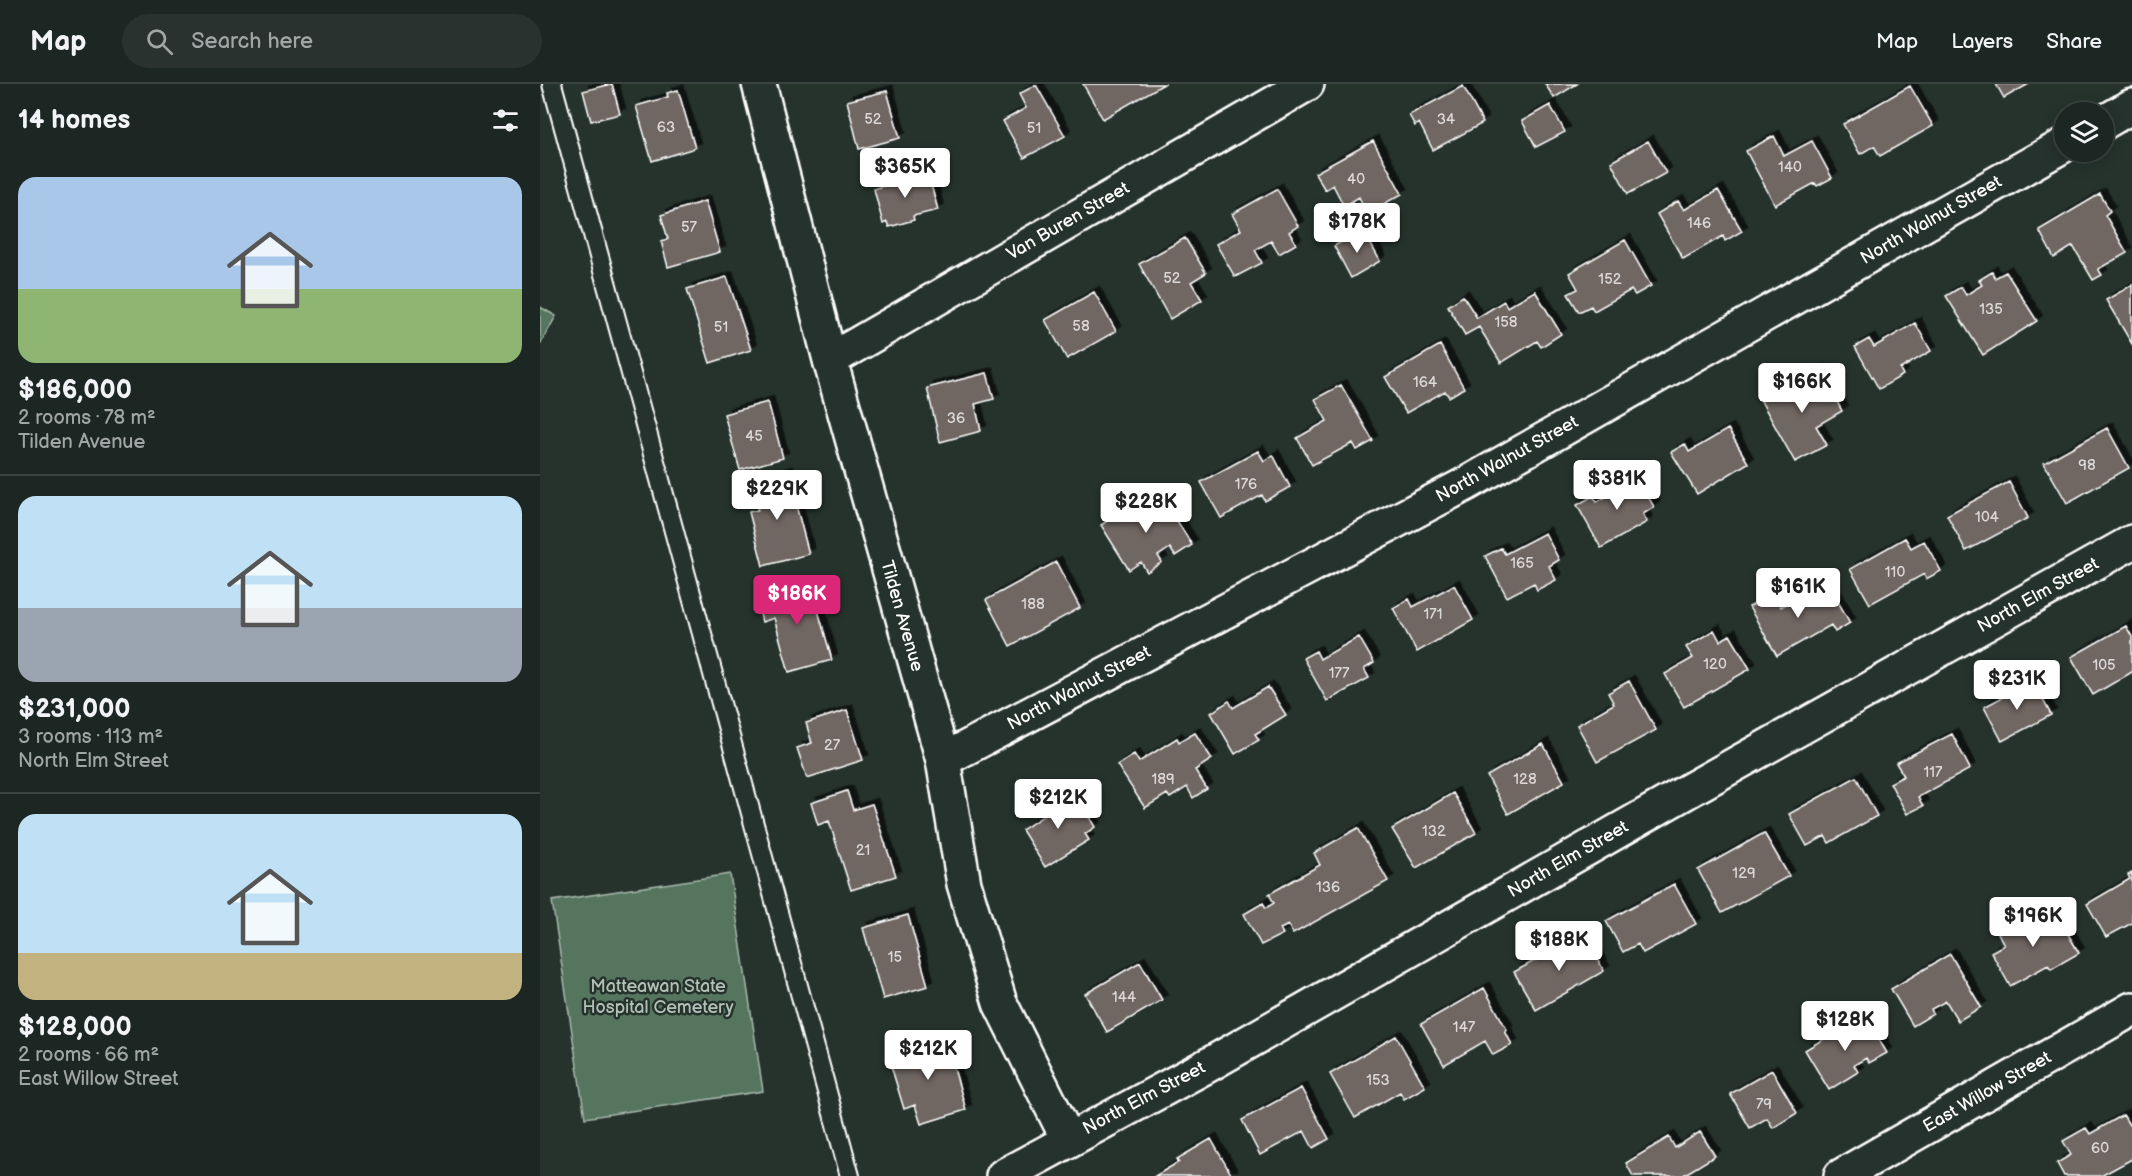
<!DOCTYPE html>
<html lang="en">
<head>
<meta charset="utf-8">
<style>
	:root { --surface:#1c2622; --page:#29322f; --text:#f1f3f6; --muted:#a0a5a5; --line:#3a4340; --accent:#db2777 }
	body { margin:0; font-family:"Balsamiq Sans",sans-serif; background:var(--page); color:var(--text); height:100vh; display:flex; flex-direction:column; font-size:22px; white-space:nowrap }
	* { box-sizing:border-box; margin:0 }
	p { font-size:20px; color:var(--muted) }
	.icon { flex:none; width:33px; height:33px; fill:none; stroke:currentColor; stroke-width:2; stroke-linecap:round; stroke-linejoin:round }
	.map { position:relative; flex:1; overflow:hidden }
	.details { display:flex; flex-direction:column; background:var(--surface); width:540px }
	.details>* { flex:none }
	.tools { position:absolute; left:1514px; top:18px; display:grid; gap:12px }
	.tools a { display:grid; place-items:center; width:60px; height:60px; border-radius:50%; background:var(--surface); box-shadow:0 3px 15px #0003,0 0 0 2px var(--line); font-size:30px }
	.price { position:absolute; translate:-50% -51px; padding:0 14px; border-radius:6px; background:#fff; color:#222; font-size:20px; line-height:39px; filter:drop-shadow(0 2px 3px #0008) }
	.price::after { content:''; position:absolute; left:50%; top:36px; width:18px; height:14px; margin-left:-9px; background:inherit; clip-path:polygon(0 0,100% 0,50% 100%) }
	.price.current { background:var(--accent); color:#fff }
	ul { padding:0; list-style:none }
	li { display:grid; align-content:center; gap:12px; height:318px; padding:0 18px }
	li+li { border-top:2px solid var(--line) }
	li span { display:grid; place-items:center; height:186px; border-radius:18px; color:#555 }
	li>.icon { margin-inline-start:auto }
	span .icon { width:108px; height:108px; fill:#fffc; stroke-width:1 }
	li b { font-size:26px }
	h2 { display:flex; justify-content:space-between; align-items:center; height:72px; padding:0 18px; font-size:26px }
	header { display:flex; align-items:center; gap:36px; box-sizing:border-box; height:84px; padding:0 30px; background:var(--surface); border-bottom:2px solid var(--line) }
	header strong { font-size:28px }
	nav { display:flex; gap:33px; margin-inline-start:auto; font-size:21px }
	.search { width:420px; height:54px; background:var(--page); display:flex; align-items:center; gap:15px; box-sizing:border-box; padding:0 21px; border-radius:33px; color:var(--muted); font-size:22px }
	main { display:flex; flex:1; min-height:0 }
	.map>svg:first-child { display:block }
</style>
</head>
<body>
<header>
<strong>Map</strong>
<div class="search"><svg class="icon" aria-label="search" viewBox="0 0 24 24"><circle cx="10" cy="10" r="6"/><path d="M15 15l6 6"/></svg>Search here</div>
<nav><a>Map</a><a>Layers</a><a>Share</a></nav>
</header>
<main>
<section class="details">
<h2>14 homes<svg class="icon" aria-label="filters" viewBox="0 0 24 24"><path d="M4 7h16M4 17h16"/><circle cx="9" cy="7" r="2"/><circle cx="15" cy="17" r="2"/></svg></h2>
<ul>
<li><span style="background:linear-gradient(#a9c7e8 60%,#8fb573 0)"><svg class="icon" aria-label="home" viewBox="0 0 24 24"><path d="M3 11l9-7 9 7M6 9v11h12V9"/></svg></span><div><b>$186,000</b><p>2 rooms · 78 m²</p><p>Tilden Avenue</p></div></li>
<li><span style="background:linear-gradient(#bfe0f5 60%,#9aa5b1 0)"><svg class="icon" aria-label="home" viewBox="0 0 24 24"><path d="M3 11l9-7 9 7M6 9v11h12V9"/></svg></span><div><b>$231,000</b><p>3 rooms · 113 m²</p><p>North Elm Street</p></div></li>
<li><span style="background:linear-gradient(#bfe0f5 75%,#c2b280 0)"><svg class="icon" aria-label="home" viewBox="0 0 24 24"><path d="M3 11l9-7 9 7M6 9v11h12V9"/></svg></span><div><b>$128,000</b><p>2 rooms · 66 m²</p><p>East Willow Street</p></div></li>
</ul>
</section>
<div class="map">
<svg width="1592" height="1092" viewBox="0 0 1592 1092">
	<defs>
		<filter id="shadow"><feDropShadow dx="5.5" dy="-5.5" stdDeviation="0" flood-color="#0009"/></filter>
	</defs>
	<rect width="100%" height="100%" fill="#26332d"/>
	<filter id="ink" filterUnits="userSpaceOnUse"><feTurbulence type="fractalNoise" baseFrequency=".0167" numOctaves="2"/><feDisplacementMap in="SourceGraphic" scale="12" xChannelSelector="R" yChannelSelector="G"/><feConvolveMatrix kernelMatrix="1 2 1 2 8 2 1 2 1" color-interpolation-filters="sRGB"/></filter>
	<g filter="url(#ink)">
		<path fill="#55755e" stroke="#aabaae" stroke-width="1.5" d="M0,223L16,232L0,261Z
			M190,790L223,1007L45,1034L12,817Z"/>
		<path fill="#6f6662" stroke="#fff" stroke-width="1.5" filter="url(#shadow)" d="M72,0L80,30L51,37L43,7Z
			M543,0H624L563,35Z
			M1005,0H1037L1014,14Z
			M1456,0H1489L1464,14Z
			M496,1L525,52L484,74L463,37L486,24L479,10Z
			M923,2L943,39L893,66L879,39L875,42L869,31Z
			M1370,2L1393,42L1340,72L1334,62L1320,70L1303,40Z
			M138,6L155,64L112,77L96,22L128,13L127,9Z
			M347,7L360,54L319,65L307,17Z
			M1010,21L1025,48L996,63L982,37Z
			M1234,52L1244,72L1272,57L1292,94L1277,102L1275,99L1235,121L1206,67Z
			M833,57L862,110L827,129L819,113L804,122L793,101L785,106L775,89Z
			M1108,57L1126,89L1088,110L1071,78Z
			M364,89L366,96L388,90L398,126L373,132L374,136L349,143L347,138L343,140L334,105L345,101L343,95Z
			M737,105L758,142L749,148L756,160L739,170L731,157L715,166L722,179L695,193L676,160L701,146L692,130Z
			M1178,106L1202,147L1185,157L1183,152L1143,175L1117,130L1138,117L1144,126Z
			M1560,110L1570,127L1565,131L1587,169L1558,185L1562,191L1553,196L1533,162L1514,174L1499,146Z
			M165,117L180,168L128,183L121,157L128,155L121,131Z
			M823,146L840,177L811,194L794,162Z
			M645,154L666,189L651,198L662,216L630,235L599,180Z
			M1085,156L1111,202L1095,211L1091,206L1054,227L1051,222L1039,228L1028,210L1038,205L1029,189Z
			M1452,188L1455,194L1466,188L1497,237L1443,271L1406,212L1421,203L1426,211L1442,201L1439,196Z
			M187,193L211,266L170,279L147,205Z
			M1592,201V260L1566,216Z
			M995,207L1021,250L1001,263L997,257L961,279L939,243L925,251L908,222L923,212L937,234L964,217L967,223Z
			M554,208L576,247L527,275L505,236Z
			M1375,239L1391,267L1360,285L1363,291L1339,305L1315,263L1329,255L1334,263Z
			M900,261L924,304L909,313L905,307L866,329L845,293Z
			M1279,285L1302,327L1276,342L1287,361L1255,378L1221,317Z
			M447,289L454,315L435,320L441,347L400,358L387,304Z
			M801,301L833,357L817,366L813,359L772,381L757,354L787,337L775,315Z
			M228,318L243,374L200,386L184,330Z
			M1567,344L1589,384L1527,419L1504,379Z
			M1188,345L1208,379L1157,410L1131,368L1145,360L1149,368Z
			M718,367L724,377L733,371L750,403L725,417L722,411L681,434L661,398Z
			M1093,386L1114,423L1103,430L1107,438L1061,464L1037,421L1053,412L1057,418L1083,403L1078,396Z
			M247,388L269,470L223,482L209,428L218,426L210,399Z
			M1469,398L1488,434L1426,467L1407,431Z
			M621,411L652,461L635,472L630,464L618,472L622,478L607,488L601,478L589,486L561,441L594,420L598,426Z
			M1005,449L1019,476L1009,482L1016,496L997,506L994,499L967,513L945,472L961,464L965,470Z
			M1365,454L1371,464L1384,457L1401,487L1386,495L1384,490L1330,520L1310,485Z
			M516,478L540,524L470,562L446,516Z
			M270,498L292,576L249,588L234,534L222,538L216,514Z
			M914,501L933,536L877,568L853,524L869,515L873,523Z
			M1270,506L1276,516L1292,507L1310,539L1295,548L1291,541L1237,572L1209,523L1233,510L1241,523Z
			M1586,542L1592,553V588L1553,611L1531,573Z
			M1174,546L1180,557L1190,551L1210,585L1144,623L1125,590L1153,574L1146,563Z
			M819,553L834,579L824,585L829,594L787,617L763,574L776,567L780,575Z
			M1089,597L1116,646L1057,678L1037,641L1074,620L1068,609Z
			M1493,597L1511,631L1462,657L1444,623Z
			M728,603L746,631L715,650L719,656L695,670L671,629L689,617L693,624Z
			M307,626L323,676L267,694L257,664L272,659L266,639Z
			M655,649L672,675L655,686L667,705L653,714L647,703L630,714L627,710L605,724L577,681L594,670L599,678L637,654L639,658Z
			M1412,650L1430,685L1378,713L1383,722L1367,730L1350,699L1364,692L1356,679Z
			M1003,660L1024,698L968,730L947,692Z
			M1316,693L1337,732L1289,759L1285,752L1267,762L1249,730Z
			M307,707L313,726L332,720L356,792L311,806L289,737L278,741L271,719Z
			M523,709L534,726L542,721L555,743L545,750L549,756L505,783L482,746L503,732L498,724Z
			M913,709L936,749L876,784L852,745Z
			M818,744L848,797L753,850L748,841L740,845L743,850L721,861L704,830L723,819L726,824L734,819L729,810L780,781L774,769Z
			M1224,749L1249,792L1182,829L1158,786Z
			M1592,789V839L1566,853L1547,820L1590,795L1588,791Z
			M1134,800L1156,840L1103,869L1098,860L1083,868L1066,837Z
			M368,831L388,902L343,915L323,844Z
			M1490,831L1496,842L1517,831L1539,869L1511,885L1508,881L1470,902L1451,868L1464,861L1458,849Z
			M1043,850L1064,887L996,926L974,888Z
			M1410,870L1441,923L1418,937L1406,917L1391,925L1393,930L1373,942L1351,905Z
			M600,878L622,916L567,948L545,910Z
			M944,904L967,946L965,947L972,961L953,971L945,957L904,981L881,940Z
			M1324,931L1347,969L1329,979L1326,974L1314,981L1318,988L1289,1006L1265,966Z
			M856,952L885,1003L864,1015L860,1008L815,1034L790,990Z
			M405,953L426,1026L381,1040L375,1021L364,1025L349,975L361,972L360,966Z
			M1232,986L1257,1029L1233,1044L1227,1034L1210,1044L1190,1010Z
			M761,1004L789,1055L773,1064L764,1047L720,1071L702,1036Z
			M1583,1031L1589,1041L1592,1039V1075L1561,1092H1524L1517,1079L1531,1071L1523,1057L1546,1044L1550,1050Z
			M1160,1048L1175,1072L1142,1092H1093L1086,1079L1129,1053L1135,1064Z
			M671,1055L692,1092H615L639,1078L637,1075Z"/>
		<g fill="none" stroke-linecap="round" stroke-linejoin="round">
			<defs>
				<path id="service" d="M12,0L310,1092"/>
				<path id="minor" d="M219,0L290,276L403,676L424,800L460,919L528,1055
					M1563,39L1592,22
					M290,276L767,0
					M403,676L926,400L1524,61
					M463,1092L670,980L1153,704L1592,458
					M1301,1092L1592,925"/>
			</defs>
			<use href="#service" stroke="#fff" stroke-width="22"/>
			<use href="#minor" stroke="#fff" stroke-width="38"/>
			<use href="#service" stroke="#26332d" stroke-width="18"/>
			<use href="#minor" stroke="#26332d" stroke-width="33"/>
		</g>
	</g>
	<g text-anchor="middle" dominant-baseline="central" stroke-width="5" stroke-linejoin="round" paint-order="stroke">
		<g font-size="15" fill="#dbd9d8">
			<text x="333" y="35">52</text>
			<text x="906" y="35">34</text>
			<text x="126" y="43">63</text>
			<text x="494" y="44">51</text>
			<text x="1250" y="83">140</text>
			<text x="816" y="95">40</text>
			<text x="1159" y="139">146</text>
			<text x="149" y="143">57</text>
			<text x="632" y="194">52</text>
			<text x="1070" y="195">152</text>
			<text x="1451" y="225">135</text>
			<text x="966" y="238">158</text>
			<text x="541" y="242">58</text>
			<text x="181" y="243">51</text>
			<text x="885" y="298">164</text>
			<text x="416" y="334">36</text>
			<text x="214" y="352">45</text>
			<text x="1547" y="381">98</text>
			<text x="706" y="400">176</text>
			<text x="1447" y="433">104</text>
			<text x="982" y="479">165</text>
			<text x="1355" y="488">110</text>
			<text x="493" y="520">188</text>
			<text x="893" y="530">171</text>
			<text x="1175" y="580">120</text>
			<text x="1564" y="581">105</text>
			<text x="799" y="589">177</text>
			<text x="292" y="661">27</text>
			<text x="1393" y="688">117</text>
			<text x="623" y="695">189</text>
			<text x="985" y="695">128</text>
			<text x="894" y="747">132</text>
			<text x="323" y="766">21</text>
			<text x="1204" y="789">129</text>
			<text x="788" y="803">136</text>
			<text x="355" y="873">15</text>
			<text x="584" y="913">144</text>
			<text x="924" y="943">147</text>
			<text x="838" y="996">153</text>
			<text x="1224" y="1020">79</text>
			<text x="1560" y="1064">60</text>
		</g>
		<g font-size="18" fill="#fff" stroke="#26332d">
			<text transform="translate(1391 136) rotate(-30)">North Walnut Street</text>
			<text transform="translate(528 137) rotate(-30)">Van Buren Street</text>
			<text transform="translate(967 375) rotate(-29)">North Walnut Street</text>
			<text transform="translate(1498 511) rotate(-29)">North Elm Street</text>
			<text transform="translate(362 532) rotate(74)">Tilden Avenue</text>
			<text transform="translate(539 604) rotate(-28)">North Walnut Street</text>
			<text transform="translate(1028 775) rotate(-30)">North Elm Street</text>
			<text transform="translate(1447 1008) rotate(-30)">East Willow Street</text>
			<text transform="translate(604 1014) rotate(-28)">North Elm Street</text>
		</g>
		<g font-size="18" fill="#b2c1b7" stroke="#26332d">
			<text x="118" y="902">Matteawan State<tspan x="118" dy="21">Hospital Cemetery</tspan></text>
		</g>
	</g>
</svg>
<div class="tools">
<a><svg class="icon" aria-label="layers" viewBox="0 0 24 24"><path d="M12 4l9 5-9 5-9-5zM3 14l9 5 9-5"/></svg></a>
</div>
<b class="price" style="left:365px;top:115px">$365K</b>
<b class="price" style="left:817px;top:170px">$178K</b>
<b class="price" style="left:1262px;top:330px">$166K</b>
<b class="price" style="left:1077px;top:427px">$381K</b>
<b class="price" style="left:237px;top:437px">$229K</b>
<b class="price" style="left:606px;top:450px">$228K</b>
<b class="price" style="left:1258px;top:535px">$161K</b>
<b class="price current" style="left:257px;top:542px">$186K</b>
<b class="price" style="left:1477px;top:627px">$231K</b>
<b class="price" style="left:518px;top:746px">$212K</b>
<b class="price" style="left:1493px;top:864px">$196K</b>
<b class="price" style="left:1019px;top:888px">$188K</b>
<b class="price" style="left:1305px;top:968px">$128K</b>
<b class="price" style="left:388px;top:997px">$212K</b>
</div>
</main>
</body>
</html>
